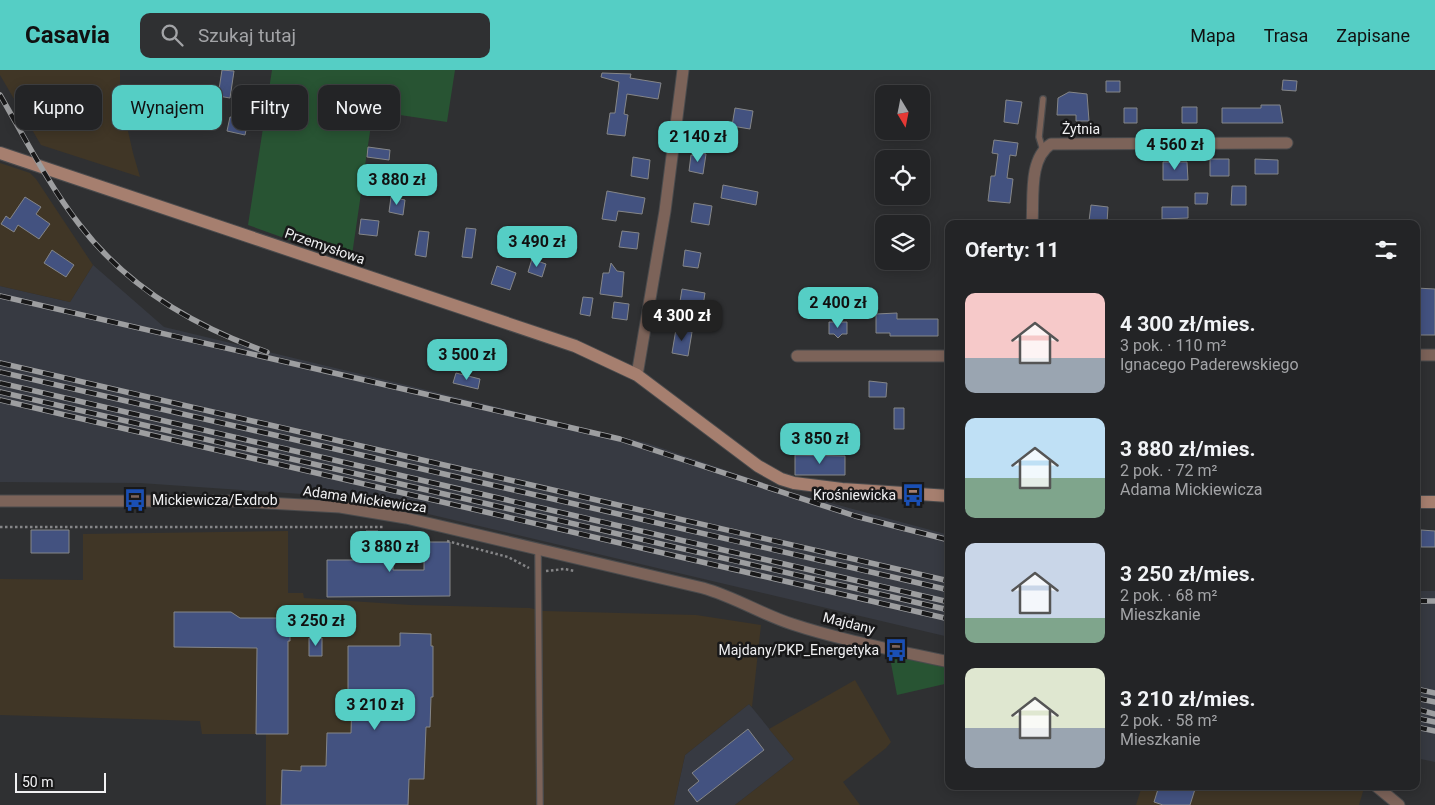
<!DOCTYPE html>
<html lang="pl">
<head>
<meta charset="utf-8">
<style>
	:root { --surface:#232426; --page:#2f3032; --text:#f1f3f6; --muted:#a3a4a7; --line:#404143; --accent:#55cec5 }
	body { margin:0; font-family:Roboto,sans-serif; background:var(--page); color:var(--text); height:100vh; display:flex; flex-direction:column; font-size:19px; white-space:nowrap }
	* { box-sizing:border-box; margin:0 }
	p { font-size:16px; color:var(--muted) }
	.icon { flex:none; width:28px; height:28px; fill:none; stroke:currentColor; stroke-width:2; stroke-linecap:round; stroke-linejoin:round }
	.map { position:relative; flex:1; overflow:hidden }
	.panel { position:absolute; left:945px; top:150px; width:475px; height:570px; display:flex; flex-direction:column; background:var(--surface); border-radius:10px; box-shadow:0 2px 12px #0003,0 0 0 1px var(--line) }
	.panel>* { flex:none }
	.guide { position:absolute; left:15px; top:15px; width:475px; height:45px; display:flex; gap:10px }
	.needle { width:32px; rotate:170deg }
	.buttons { position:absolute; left:875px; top:15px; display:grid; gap:10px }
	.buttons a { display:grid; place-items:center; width:55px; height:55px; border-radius:10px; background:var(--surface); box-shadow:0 2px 12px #0003,0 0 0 1px var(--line); font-size:25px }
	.scale { position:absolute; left:15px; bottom:12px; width:91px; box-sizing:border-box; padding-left:5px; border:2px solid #f1f1f3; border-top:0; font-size:14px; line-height:18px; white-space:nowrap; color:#f1f1f3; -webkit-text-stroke:4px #181819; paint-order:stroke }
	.price { position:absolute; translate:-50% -42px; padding:0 11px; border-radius:10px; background:var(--accent); color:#111; font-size:16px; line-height:32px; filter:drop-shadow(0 1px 2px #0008) }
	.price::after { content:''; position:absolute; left:50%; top:30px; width:15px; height:11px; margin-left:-8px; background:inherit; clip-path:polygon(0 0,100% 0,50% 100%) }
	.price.current { background:#222; color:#fff }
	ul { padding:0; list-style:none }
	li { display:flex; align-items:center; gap:15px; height:125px; padding:0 20px }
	li span { display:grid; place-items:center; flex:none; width:140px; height:100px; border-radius:10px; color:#555 }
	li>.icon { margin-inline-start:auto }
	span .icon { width:60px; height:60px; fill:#fffc; stroke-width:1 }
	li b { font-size:21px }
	h2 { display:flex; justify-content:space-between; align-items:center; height:60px; padding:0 20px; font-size:21px }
	.chip { padding:0 18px; border-radius:10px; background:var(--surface); box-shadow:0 2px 12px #0003,0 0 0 1px var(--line); font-size:18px; line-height:45px }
	.chip.current { background:var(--accent); color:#111 }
	header { display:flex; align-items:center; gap:30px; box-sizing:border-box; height:70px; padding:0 25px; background:var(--accent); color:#111 }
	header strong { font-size:24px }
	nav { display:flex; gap:28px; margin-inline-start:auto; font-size:18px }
	.search { width:350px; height:45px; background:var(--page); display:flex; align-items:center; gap:12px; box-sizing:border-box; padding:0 18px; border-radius:10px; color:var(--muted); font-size:19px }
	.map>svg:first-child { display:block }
</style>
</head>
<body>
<header>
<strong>Casavia</strong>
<div class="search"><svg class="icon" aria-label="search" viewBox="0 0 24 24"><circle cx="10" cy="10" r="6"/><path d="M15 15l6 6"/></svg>Szukaj tutaj</div>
<nav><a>Mapa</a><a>Trasa</a><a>Zapisane</a></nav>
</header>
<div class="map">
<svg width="1435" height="735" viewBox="0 0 1435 735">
	<rect width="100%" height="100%" fill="#2f3032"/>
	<path fill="#373a42" d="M93,195L164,257L647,373L790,422L949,465V567L335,422L331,426L140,413L0,412V216L70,232Z
		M1416,521H1435V692L1416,688Z
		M749,634L794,689L735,735H674L685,685Z"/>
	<path fill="#403626" d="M0,0H120V26L133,83L140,107L41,75L0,5Z
		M0,93L30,103L36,109L93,195L70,232L0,216Z
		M288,461V523H303L304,528L411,535L530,538L543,541L696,545L761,555L752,637L749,634L685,685L674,735H266V664H202L200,651L0,645V509L83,510V464Z
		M855,610L891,672L886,678L843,712L860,735H735L794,689L769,659Z
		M1142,716H1357L1364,718L1359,735H1136Z"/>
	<path fill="#285433" d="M272,0H455L447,52L373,41L351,192L248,155Z
		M892,585L949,598V613L897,625L890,588Z"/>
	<path fill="#435280" stroke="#858688" d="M222,0L234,1L230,28L218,26Z
		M602,3L631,4L630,8L661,13L658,29L627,24L624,44L628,45L625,66L607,64L610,43H615L619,12L601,7Z
		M1283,10L1297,11L1296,21L1282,20Z
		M1106,11H1120V22H1106Z
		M1069,22L1087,24L1089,51H1076V45H1057L1058,28Z
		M1006,30L1022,32L1018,54L1004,52Z
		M1261,35H1280L1283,53H1222V38H1261Z
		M1182,37H1197V53H1182Z
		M735,38L753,41L750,59L732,56Z
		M1124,38H1137V53H1124Z
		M230,47L248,50L245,65L227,61Z
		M994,70L1018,73L1016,86L1010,85L1007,108L1013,109L1010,133L988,131L991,106H995L998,84L992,83Z
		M368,77L390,80L389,90L367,87Z
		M696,82L706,84L703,104L689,101L691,85L696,86Z
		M633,87L650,90L648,109L631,106Z
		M1210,89H1229V106H1210Z
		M1255,89L1278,90V104H1255Z
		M1163,92H1187L1188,110H1163Z
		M723,115L758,122L756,135L721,128Z
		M1232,116H1246V135H1231Z
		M607,121L645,128L642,144L618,141L616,151L602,149Z
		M1195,123H1208L1207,134H1195Z
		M25,127L41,137L36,144L50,154L39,169L18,155L14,162L1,154L6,146L10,149Z
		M391,127L405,130L403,145L389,142Z
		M694,133L712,136L709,155L691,152Z
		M1091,135L1108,137L1107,153L1089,151Z
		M1162,137H1188V148L1162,149Z
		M361,149L379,151L377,166L359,164Z
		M466,158L476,159L472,188L462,187Z
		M419,161L429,162L426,187L415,185Z
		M622,161L639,163L637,179L619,177Z
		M52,180L74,195L66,207L44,193Z
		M685,180L701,183L698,198L683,196Z
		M532,189L546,194L542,207L528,202Z
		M611,193L617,201L624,202L622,227L600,224L603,203H609Z
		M497,196L516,203L510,220L491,214Z
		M1416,218L1435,219V265H1416Z
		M682,219L705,223L702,242L679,238Z
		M583,227L593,228L590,246L580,244Z
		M614,232L629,234L627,250L612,248Z
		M897,243V249H938V266H890V263H876V244Z
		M829,252H847V264H842L838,268L834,264H829Z
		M676,259L692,262L688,286L672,283Z
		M456,303L480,309L478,319L453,313Z
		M869,311L887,313L886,327H869Z
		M894,338H904V359H894Z
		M795,385L845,386V405H795Z
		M31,460H69V483H31Z
		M1421,460L1435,461V477H1421Z
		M366,461H378V472H393V500H424V472H450V526L327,527V490H366Z
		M174,542H231L240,548H290V571H288V664H256L257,578L174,577Z
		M400,563L431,564V576H433V627H431L430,657H426L424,709H409L408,735H281L282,700L301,701V696H326L327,663H351L352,627H348V576H400Z
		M309,568H322V586H309Z
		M748,659L764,680L697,732L688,720L699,711L692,703Z
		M1159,716H1196L1190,735H1163L1154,732Z"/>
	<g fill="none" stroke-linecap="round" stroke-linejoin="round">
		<defs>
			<path id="lane" d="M1043,80L1039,67L1043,29
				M538,478L540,735"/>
			<path id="street" d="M1032,154C1034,129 1028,89 1051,74L1287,73
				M1416,285H1435
				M797,286H949
				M637,305L665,141L683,0
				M0,431H231L340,437L406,448L703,518C735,527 761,544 792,554C840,570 899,581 949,592
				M1376,716L1399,735"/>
			<path id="secondary" d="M0,83L575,276L637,305L758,396L781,409L794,413L842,419L949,426
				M1416,432H1435"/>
		</defs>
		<use href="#lane" stroke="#4a4b4d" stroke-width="8"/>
		<use href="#street" stroke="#4a4b4d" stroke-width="13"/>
		<use href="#secondary" stroke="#4a4b4d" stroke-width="14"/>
		<path stroke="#858587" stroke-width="2.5" stroke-dasharray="2.5 2.5" stroke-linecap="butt" d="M0,457H383
			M447,471L508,487L529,498
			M546,501L564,499L575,501"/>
		<use href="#lane" stroke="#7c6359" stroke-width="5.5"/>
		<use href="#street" stroke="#7c6359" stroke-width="11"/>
		<use href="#secondary" stroke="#a67f6f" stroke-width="12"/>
		<defs>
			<path id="rail" d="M0,25C25,68 48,114 79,154C127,217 193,256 267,282
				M0,226L620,369L855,446L949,470
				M0,293L949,511
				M0,302L949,520
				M0,313L949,532
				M0,322L949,540
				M0,330L949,549
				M1416,531H1435
				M1416,619L1435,623
				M1416,628L1435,632
				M1416,639L1435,644
				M1416,648L1435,652
				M1416,657L1435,661"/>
		</defs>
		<use href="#rail" stroke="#9d9ea0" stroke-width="5.5"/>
		<use href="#rail" stroke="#181819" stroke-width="4" stroke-dasharray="11" stroke-linecap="butt"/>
	</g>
	<defs>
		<symbol id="bus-bare" viewBox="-9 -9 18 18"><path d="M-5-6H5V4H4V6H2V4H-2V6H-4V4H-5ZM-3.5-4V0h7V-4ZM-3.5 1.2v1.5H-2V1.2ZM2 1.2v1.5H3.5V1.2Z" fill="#1a4fb4" stroke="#181819" stroke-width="2.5" paint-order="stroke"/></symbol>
	</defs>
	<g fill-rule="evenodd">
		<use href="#bus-bare" x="897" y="409" width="32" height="32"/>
		<use href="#bus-bare" x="119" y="414" width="32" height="32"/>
		<use href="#bus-bare" x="880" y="564" width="32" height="32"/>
	</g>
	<g text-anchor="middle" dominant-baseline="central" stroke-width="5" stroke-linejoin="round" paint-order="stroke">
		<g font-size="14" fill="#f1f1f3" stroke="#181819">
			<text x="1081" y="59">Żytnia</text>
			<text transform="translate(325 176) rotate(19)">Przemysłowa</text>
			<text transform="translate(365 429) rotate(8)">Adama Mickiewicza</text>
			<text transform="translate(849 553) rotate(14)">Majdany</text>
		</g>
		<g font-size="14" fill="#f1f1f3" stroke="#181819" text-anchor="end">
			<text x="896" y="425">Krośniewicka</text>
			<text x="152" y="430" text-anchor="start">Mickiewicza/Exdrob</text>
			<text x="879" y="580">Majdany/PKP_Energetyka</text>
		</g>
	</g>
</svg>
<div class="buttons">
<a><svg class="needle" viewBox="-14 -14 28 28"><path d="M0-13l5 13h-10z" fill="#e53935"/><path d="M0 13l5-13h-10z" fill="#a3a4a7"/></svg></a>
<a><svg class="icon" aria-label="locate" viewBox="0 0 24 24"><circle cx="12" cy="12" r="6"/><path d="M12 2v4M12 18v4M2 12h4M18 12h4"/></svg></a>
<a><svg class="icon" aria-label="layers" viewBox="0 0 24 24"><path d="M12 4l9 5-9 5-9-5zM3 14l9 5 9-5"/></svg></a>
</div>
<div class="scale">50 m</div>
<b class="price" style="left:698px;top:93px">2 140 zł</b>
<b class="price" style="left:1175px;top:101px">4 560 zł</b>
<b class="price" style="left:397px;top:136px">3 880 zł</b>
<b class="price" style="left:537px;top:198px">3 490 zł</b>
<b class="price" style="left:838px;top:259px">2 400 zł</b>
<b class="price current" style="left:682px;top:272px">4 300 zł</b>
<b class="price" style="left:467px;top:311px">3 500 zł</b>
<b class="price" style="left:820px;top:395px">3 850 zł</b>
<b class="price" style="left:390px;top:503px">3 880 zł</b>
<b class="price" style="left:316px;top:577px">3 250 zł</b>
<b class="price" style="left:375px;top:661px">3 210 zł</b>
<div class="guide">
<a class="chip">Kupno</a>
<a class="chip current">Wynajem</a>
<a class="chip">Filtry</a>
<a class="chip">Nowe</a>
</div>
<section class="panel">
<h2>Oferty: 11<svg class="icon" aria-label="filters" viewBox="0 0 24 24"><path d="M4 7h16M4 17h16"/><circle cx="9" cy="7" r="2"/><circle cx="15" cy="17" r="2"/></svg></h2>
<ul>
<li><span style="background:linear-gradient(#f6c9c9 65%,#9aa5b1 0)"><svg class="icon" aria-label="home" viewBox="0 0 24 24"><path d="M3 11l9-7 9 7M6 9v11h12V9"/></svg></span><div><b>4 300 zł/mies.</b><p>3 pok. · 110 m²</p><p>Ignacego Paderewskiego</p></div></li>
<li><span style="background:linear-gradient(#bfe0f5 60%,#7fa58c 0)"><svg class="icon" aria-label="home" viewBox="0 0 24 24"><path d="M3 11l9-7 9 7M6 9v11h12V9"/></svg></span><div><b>3 880 zł/mies.</b><p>2 pok. · 72 m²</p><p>Adama Mickiewicza</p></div></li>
<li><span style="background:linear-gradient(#c9d6e8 75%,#7fa58c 0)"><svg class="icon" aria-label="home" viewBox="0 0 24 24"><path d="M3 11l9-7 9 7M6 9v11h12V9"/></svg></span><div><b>3 250 zł/mies.</b><p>2 pok. · 68 m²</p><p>Mieszkanie</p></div></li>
<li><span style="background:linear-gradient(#dfe7d0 60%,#9aa5b1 0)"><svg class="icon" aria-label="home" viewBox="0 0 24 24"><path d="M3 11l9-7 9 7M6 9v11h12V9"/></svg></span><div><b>3 210 zł/mies.</b><p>2 pok. · 58 m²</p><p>Mieszkanie</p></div></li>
</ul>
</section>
</div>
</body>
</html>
